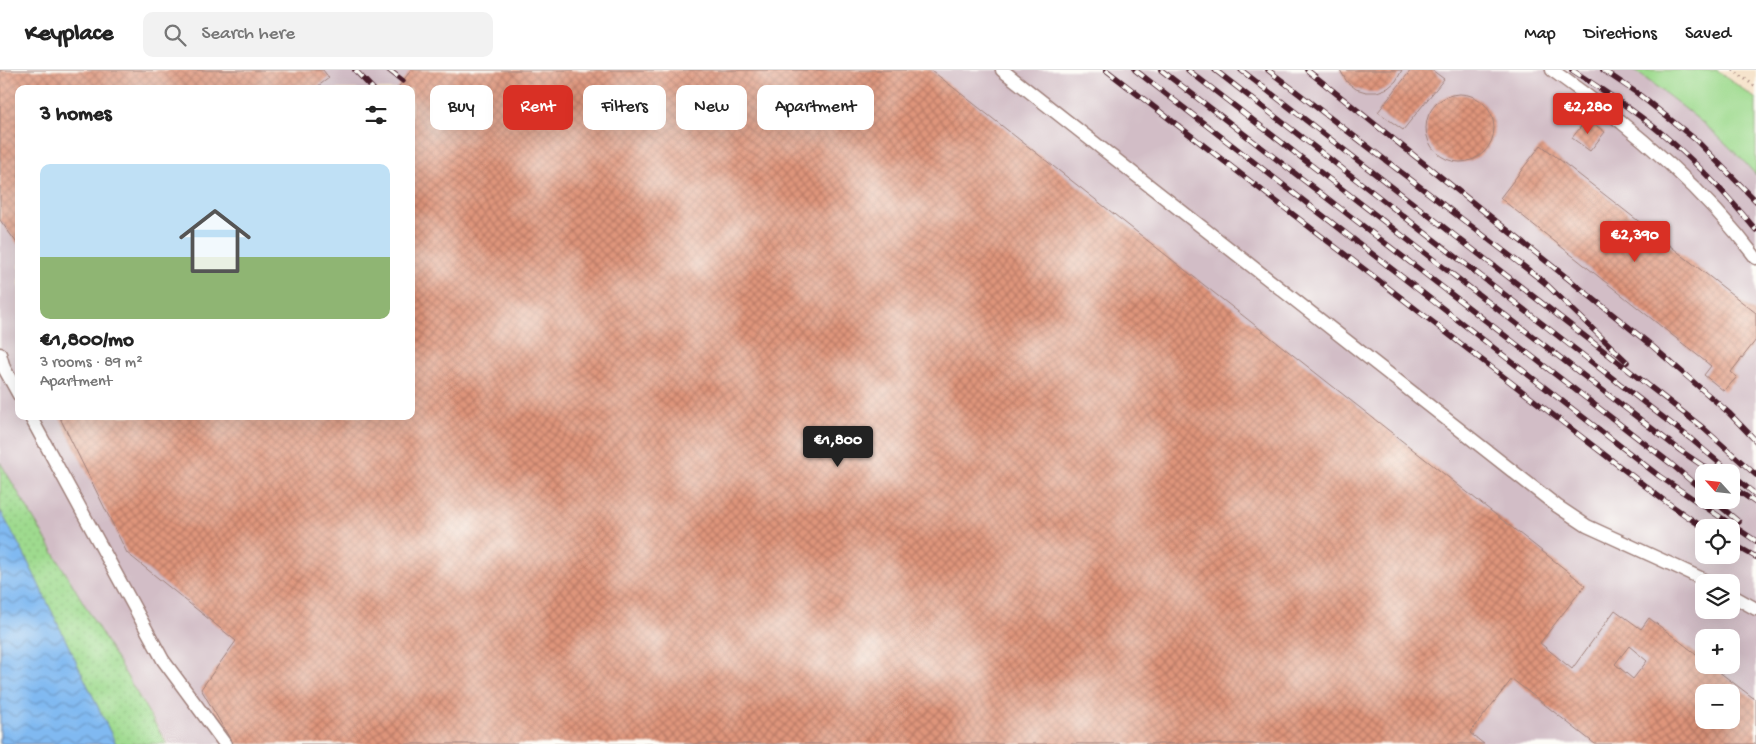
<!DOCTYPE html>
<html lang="en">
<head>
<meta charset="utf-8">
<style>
	:root { --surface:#fff; --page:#f2f2f2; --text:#222; --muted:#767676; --line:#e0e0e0; --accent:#d93025 }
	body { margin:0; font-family:"Gochi Hand",sans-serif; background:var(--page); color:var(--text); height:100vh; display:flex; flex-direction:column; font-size:19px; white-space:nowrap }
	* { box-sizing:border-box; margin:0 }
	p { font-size:16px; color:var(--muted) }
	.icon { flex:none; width:28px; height:28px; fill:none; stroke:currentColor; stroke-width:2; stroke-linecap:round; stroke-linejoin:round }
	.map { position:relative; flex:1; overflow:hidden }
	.sheet { position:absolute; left:15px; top:15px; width:400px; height:335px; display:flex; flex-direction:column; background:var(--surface); border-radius:10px; box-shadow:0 5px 20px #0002 }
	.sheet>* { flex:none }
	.hud { position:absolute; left:430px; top:15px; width:475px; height:45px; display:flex; gap:10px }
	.needle { width:32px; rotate:297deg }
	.buttons { position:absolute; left:1695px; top:394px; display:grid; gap:10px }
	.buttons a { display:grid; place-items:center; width:45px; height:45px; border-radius:10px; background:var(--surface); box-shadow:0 5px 20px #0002; font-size:25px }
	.price { position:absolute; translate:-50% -42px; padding:0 11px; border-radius:5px; background:var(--accent); color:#fff; font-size:16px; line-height:32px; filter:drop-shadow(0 1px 2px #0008) }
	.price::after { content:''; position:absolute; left:50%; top:30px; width:15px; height:11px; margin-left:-8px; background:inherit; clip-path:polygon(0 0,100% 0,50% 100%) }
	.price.current { background:#222; color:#fff }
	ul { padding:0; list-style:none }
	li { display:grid; align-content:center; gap:10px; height:265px; padding:0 25px }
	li+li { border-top:1px solid var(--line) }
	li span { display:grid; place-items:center; height:155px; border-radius:10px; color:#555 }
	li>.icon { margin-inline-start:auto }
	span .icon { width:90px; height:90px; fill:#fffc; stroke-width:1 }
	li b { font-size:21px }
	h2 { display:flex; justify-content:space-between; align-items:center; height:60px; padding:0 25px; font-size:21px }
	.chip { padding:0 18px; border-radius:10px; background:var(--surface); box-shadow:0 5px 20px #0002; font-size:18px; line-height:45px }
	.chip.current { background:var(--accent); color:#fff }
	header { display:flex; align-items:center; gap:30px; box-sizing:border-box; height:70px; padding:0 25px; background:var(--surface); border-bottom:1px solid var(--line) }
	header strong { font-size:24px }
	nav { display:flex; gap:28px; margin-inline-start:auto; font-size:18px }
	.search { width:350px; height:45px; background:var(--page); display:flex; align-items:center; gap:12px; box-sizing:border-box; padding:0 18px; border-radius:10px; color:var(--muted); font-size:19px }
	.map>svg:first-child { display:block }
</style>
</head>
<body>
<header>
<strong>Keyplace</strong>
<div class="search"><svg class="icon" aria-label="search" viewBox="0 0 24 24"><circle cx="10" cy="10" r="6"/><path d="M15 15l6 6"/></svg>Search here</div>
<nav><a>Map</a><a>Directions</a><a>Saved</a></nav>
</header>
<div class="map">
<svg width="1756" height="674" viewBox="0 0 1756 674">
	<defs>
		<pattern id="park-dots" width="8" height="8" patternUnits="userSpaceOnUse" patternTransform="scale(1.25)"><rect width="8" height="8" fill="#9eda8e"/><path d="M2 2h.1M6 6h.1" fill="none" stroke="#8abb7b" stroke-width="1.8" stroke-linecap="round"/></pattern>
		<pattern id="water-waves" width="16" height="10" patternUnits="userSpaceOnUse" patternTransform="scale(1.25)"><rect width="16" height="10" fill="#80b9f1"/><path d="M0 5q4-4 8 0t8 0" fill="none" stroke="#6b96c3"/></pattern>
		<pattern id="building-cross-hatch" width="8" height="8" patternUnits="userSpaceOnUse" patternTransform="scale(1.25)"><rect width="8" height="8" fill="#df957b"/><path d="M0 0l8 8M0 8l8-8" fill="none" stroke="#b77965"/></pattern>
	</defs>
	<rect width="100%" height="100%" fill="#fdfcf7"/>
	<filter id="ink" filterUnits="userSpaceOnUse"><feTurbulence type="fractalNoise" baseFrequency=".02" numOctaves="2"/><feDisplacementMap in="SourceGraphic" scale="10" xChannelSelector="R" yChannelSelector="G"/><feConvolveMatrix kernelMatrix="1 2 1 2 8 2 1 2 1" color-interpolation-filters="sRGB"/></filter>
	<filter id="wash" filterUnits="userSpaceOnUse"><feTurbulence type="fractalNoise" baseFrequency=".0096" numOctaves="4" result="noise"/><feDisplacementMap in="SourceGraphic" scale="20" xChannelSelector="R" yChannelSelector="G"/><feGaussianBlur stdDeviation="1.12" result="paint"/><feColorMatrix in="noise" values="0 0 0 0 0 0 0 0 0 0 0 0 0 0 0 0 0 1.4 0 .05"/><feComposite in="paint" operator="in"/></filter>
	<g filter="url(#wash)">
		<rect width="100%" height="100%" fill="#f6e3cb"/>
		<path fill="#d2bdc6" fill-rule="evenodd" d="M0,0H1717L1756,29V674H168L0,396ZM19,19H411V346H19ZM1704,402H1731V430H1704ZM1704,458H1731V485H1704ZM1704,512H1731V540H1704ZM1704,568H1731V595H1704ZM1704,622H1731V650H1704Z"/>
		<path fill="#9eda8e" stroke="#747c5c" d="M1634,0H1717L1756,29V105C1721,64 1677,32 1634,0Z"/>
		<path fill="url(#park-dots)" stroke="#747c5c" d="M0,392L167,674H0Z"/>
		<path fill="url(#water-waves)" stroke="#656c8e" d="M0,440L23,482L116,674H0Z"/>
		<g id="blocks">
			<path fill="url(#building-cross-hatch)" fill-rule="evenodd" d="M0,0H323L329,8L314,19H19V176L0,150Z
				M411,0H931L1585,515L1540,573L1572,599L1615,540L1641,559L1649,548L1704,590V595H1710L1756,630V674H1595L1512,609L1470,663L1484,674H233L201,619L236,571L127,483L59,346H411V19H397ZM1629,576L1647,591L1633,609L1615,594ZM1704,622H1731V650H1704Z
				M1340,0H1402L1396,11L1388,18L1377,22H1366L1356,19L1347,12Z
				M1411,0H1432L1444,9L1403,60L1378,42Z
				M1426 58a34 34 0 1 1 68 0a34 34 0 1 1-68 0Z
				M1587,49L1605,62L1590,81L1572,68Z
				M1541,75L1756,243V270L1731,302L1737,307L1724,321L1704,305L1711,296L1500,128Z"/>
		</g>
	</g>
	<g filter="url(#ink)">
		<use href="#blocks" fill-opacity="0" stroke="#a0817b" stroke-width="1"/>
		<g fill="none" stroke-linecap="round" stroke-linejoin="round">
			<defs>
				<path id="lane" d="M1002,0L1557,436L1587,456L1677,497L1709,512
					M1552,0C1627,53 1701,115 1756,188
					M0,284L4,298L19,325
					M30,346L163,590L225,674
					M1731,525L1756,539"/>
			</defs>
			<use href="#lane" stroke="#a0817b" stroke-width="15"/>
			<path stroke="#a0817b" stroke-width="3" stroke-dasharray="1 4" stroke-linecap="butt" d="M1733,0L1756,17"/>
			<use href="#lane" stroke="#fff" stroke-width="12"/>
			<defs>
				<path id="rail" d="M355,0L373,19
					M389,0L403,11
					M1106,0L1662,429L1704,458
					M1135,0L1659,406L1756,471
					M1161,0L1670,393L1704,422
					M1188,0L1681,381L1712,402
					M1215,0L1691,369L1730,402
					M1241,0L1702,357L1756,405
					M1268,0L1544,212L1627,292
					M1307,0L1651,275L1729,343L1756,371
					M1572,0C1607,23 1643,46 1674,74C1704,100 1731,130 1756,160
					M1603,0L1637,23L1696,70L1756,131
					M1731,404L1756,425
					M1731,416L1756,433
					M1713,430L1739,452
					M1731,473L1756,487"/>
			</defs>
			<use href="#rail" stroke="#4a1f2b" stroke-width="5.5"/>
			<use href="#rail" stroke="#fdfcf7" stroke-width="4" stroke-dasharray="11" stroke-linecap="butt"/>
		</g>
	</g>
</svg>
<div class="buttons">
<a><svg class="needle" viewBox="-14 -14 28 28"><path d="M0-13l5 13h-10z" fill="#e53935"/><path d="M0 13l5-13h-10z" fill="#767676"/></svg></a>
<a><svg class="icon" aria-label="locate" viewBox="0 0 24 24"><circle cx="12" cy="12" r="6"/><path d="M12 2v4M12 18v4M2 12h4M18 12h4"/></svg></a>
<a><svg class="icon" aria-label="layers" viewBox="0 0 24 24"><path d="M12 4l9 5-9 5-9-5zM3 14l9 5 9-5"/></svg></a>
<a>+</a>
<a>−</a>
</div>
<b class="price" style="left:1588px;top:65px">€2,280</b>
<b class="price" style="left:1635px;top:193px">€2,390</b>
<b class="price current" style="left:838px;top:398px">€1,800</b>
<div class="hud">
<a class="chip">Buy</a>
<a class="chip current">Rent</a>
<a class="chip">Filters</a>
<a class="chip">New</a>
<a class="chip">Apartment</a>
</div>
<section class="sheet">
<h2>3 homes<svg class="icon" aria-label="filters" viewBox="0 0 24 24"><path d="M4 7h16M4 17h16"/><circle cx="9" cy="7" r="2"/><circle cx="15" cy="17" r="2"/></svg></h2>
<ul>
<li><span style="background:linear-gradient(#bfe0f5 60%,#8fb573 0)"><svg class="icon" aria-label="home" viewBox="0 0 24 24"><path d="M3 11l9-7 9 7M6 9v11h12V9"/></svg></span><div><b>€1,800/mo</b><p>3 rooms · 89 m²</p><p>Apartment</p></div></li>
</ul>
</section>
</div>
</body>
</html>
